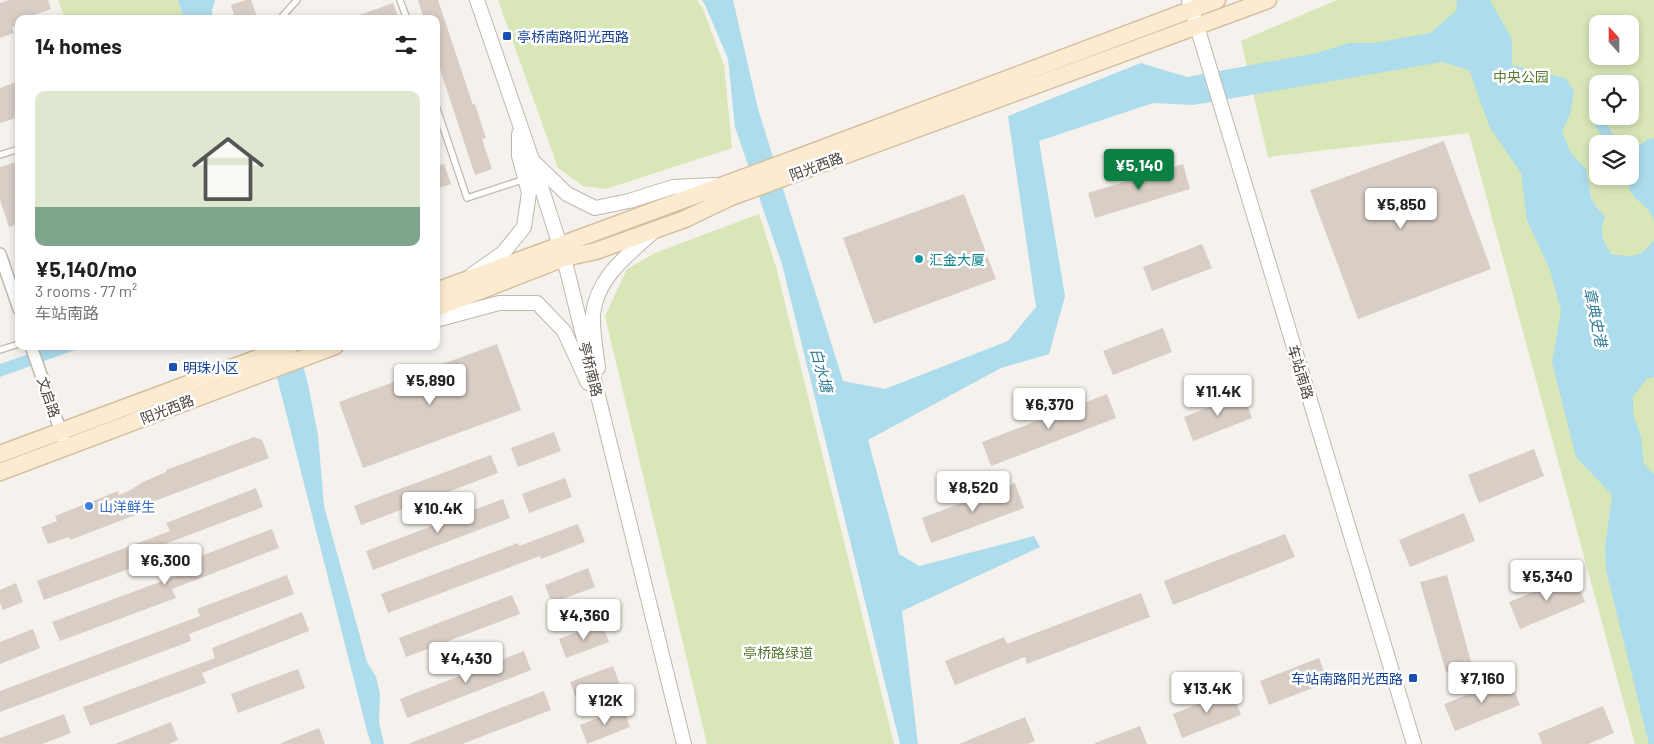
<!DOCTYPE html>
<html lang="en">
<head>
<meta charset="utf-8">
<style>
	:root { --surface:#fff; --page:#f2f2f2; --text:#202124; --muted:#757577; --accent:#0b8043 }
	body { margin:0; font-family:Barlow,"Noto Sans SC",sans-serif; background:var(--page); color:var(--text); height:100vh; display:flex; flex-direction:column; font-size:19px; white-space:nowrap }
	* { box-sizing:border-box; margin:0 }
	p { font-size:16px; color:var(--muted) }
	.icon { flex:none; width:28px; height:28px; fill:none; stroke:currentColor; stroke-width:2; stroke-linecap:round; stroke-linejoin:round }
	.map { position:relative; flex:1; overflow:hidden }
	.side { position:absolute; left:15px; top:15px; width:425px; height:335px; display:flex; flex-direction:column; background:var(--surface); border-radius:10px; box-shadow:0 2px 8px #0003 }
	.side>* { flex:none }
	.needle { width:32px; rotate:339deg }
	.buttons { position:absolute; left:1589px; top:15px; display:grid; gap:10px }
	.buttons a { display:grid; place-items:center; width:50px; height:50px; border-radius:10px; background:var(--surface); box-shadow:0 2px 8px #0003; font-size:25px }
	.price { position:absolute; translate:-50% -42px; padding:0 11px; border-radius:5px; background:#fff; color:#222; font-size:16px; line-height:32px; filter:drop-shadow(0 1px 2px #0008) }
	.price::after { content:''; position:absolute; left:50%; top:30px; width:15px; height:11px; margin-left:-8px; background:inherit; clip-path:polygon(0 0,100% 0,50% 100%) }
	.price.on { background:var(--accent); color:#fff }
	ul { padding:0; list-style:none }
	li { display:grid; align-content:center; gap:10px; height:265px; padding:0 20px }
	li span { display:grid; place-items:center; height:155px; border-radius:10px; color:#555 }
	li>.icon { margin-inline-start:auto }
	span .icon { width:90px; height:90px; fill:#fffc; stroke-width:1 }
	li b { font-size:21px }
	h2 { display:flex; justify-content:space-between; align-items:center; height:60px; padding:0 20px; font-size:21px }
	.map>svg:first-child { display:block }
</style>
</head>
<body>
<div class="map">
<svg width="1654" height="744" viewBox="0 0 1654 744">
	<rect width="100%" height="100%" fill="#f5f1ec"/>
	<path fill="#d8e6b8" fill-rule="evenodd" d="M58,0H178L184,19H65Z
		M498,0H697L703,9L724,65L732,148L606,189L583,186L558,168Z
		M1337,0H1654V744H1635L1469,133L1268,157L1241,41ZM1598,24H1630V56H1598ZM1598,84H1630V116H1598ZM1598,144H1630V176H1598Z
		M759,214L776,267L894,744H707L605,316L627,269L655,253Z"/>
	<path fill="#addced" d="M178,0H215L212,11L213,19H184Z
		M702,0H733L758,109L843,381L885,389L1008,341L1036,307L1008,116L1141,63L1187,77L1317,53L1349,43H1374L1430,33L1456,11L1457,0H1490L1512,39V65L1565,78L1574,91L1570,114L1562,132L1571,153L1586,169L1591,198L1596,207L1605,216C1599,233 1602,239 1611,254C1632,257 1640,259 1654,240V377L1647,379L1633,396V414L1641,437L1644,464L1654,474V744H1649L1606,570L1605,548L1612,495L1576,457L1552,362L1561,311L1550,270L1527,220L1521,173L1490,128L1469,70L1442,62L1193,105L1153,103L1039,141L1065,296L1049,354L1001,368L868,440L899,554L919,566L1034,536L1040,547L902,611L918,744H900L782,264L735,127L728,59L706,7Z
		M1597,115L1603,116C1608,127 1613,137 1622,144H1607L1595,126L1594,118Z
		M1654,138V221C1648,200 1628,203 1627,176H1630V147L1635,148L1647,140Z
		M52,346H86L0,377V364Z
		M269,346H298L308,384L318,435L324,506L367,662L376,677L380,694L379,722L384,744H371L367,731Z"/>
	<path fill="#d9cec5" d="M9,0H48L51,9L32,16L34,19H19V25L12,27L14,33L0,38V3Z
		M246,0H251L258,19H235L231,5Z
		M418,0H438L473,105L475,104L486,138L482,139L492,169L475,175L436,57V19H424Z
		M393,3L399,19H354V17Z
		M19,81V117L0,123V88Z
		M1444,141L1491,269L1358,319L1310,190Z
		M19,161V224L9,227L0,200V167Z
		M444,164L451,184L436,189V167Z
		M1183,164L1190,189L1095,218L1088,193Z
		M964,194L996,279L874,324L843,238Z
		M1202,244L1212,268L1152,291L1143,267Z
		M1163,328L1172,352L1113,375L1103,351Z
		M497,344L521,410L363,468L339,402Z
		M1107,394L1116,418L991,466L982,442Z
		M1243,394L1252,418L1193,441L1184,417Z
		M554,432L561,451L518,467L511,448Z
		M254,437L262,440L269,458L144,505L146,511L70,540L69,537L48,544L41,527L57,521L55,516L118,491L119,495L129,491L141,483L166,472V470Z
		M1534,449L1544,476L1479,503L1468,475Z
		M491,455L498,473L361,525L354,506Z
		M565,478L572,497L529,513L522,494Z
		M1015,483L1024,508L931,543L922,518Z
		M256,488L263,507L157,547L161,557L44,600L37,581L170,531L166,523Z
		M503,499L510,518L373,570L366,551Z
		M1464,513L1475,541L1410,567L1399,540Z
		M578,524L585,542L541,559L540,556L388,613L381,594L518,543L519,546Z
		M272,529L279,548L172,589L176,598L60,641L52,622L184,573L180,564Z
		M1285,534L1295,557L1173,605L1164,581Z
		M588,568L595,587L552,603L545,585Z
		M287,575L294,594L189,634L191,641L0,712V691L200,616L197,609Z
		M1447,575L1472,665L1446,672L1420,582Z
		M1574,575L1585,602L1520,629L1509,602Z
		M16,583L23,602L3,610L0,603V590Z
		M1141,593L1150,617L1027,664L1025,657L955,685L945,661L1004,637L1007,644Z
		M512,595L520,614L406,657L399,638Z
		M302,612L309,631L202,673L206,683L90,726L83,707L215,658L212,648Z
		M602,623L609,642L566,658L559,639Z
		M33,629L40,648L0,664V642Z
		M524,651L531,670L407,718L400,699Z
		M1319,658L1328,682L1269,705L1260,681Z
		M613,666L620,685L577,701L570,682Z
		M298,669L305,688L238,713L231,694Z
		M1509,678L1520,705L1455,731L1444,704Z
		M544,691L551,710L504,728L462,744H408Z
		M1232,691L1241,715L1182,738L1173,714Z
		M1603,706L1614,733L1588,744H1542L1538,733Z
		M623,708L630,727L587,744L580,725Z
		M64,714L71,733L42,744H0V738Z
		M1025,717L1035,741L1028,744H959Z
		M171,722L178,740L169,744H115Z
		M1140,726L1147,744H1095V743Z
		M319,728L325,744H281V743Z"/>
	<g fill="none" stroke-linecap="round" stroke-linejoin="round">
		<defs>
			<path id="service" d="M400,0L407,19
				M280,19L297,0
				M436,106L467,198L525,179
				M0,155L19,149
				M0,350L19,344"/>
			<path id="minor" d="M0,254L19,309
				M31,346L63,438"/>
			<path id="tertiary" d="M477,0L538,177L564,258L684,744
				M1189,0L1414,744
				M535,163L567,194L595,208L629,201L673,187L715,185
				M473,274L503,253L524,227L529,193L519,156V134
				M436,320L499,303H537L564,331L588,383
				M598,368C596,351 592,330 593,314C597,277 628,255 653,232"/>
			<path id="secondary" d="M436,291L802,156L1217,0
				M436,308L564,258L596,251L685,219L731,197L1268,0
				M0,454L290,346
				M0,472L335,346"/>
		</defs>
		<use href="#service" stroke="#c0b7af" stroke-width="8"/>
		<use href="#minor" stroke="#c0b7af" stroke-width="14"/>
		<use href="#tertiary" stroke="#c0b7af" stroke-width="16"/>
		<use href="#secondary" stroke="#d5c0a1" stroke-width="19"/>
		<use href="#service" stroke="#fff" stroke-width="5.5"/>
		<use href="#minor" stroke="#fff" stroke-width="11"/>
		<use href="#tertiary" stroke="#fff" stroke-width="14"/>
		<use href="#secondary" stroke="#fcebd0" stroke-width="16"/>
	</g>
	<g fill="#1a4fb4" stroke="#fff" stroke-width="2">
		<rect x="502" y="31" width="10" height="10" rx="2.5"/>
		<rect x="168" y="362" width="10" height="10" rx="2.5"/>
		<rect x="1408" y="673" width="10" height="10" rx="2.5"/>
	</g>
	<circle fill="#0f9aa8" stroke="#fff" stroke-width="2" cx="919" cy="259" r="5"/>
	<circle fill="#3f7fe0" stroke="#fff" stroke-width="2" cx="89" cy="506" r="5"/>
	<g text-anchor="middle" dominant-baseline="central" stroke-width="5" stroke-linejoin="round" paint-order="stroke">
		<g font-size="14" fill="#164399" stroke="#fff" text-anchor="start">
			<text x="517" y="36">亭桥南路阳光西路</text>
			<text x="183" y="367">明珠小区</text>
			<text x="1403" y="678" text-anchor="end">车站南路阳光西路</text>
		</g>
		<g font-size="14" fill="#567930" stroke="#fff">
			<text x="1521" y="76">中央公园</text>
			<text x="778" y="652">亭桥路绿道</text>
		</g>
		<g font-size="14" fill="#49413a" stroke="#fff">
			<text transform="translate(816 166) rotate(-20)">阳光西路</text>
			<text transform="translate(591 369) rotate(76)">亭桥南路</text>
			<text transform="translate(1301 372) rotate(73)">车站南路</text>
			<text transform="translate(49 397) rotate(71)">文启路</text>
			<text transform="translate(167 409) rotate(-21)">阳光西路</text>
		</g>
		<g font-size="14" fill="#0d838f" stroke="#fff" text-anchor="start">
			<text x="929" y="259">汇金大厦</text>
		</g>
		<g font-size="14" fill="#366cbe" stroke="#fff" text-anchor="start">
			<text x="99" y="506">山洋鲜生</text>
		</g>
		<g font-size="15" font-style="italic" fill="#327c98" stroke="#fff">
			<text transform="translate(1596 317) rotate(78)">章典史港</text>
			<text transform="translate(822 370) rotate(75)">白水塘</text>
		</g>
	</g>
</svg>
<div class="buttons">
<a><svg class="needle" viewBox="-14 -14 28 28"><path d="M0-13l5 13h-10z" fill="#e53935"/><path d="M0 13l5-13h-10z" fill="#757577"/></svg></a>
<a><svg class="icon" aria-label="locate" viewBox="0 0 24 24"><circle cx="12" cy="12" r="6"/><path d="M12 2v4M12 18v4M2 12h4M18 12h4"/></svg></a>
<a><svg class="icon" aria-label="layers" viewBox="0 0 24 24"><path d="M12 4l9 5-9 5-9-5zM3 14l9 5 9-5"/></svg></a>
</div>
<b class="price on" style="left:1139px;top:191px">¥5,140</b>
<b class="price" style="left:1401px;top:230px">¥5,850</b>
<b class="price" style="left:430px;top:406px">¥5,890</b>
<b class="price" style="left:1218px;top:417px">¥11.4K</b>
<b class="price" style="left:1049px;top:430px">¥6,370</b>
<b class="price" style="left:973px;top:513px">¥8,520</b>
<b class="price" style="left:438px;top:534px">¥10.4K</b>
<b class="price" style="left:165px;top:586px">¥6,300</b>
<b class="price" style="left:1547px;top:602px">¥5,340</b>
<b class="price" style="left:584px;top:641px">¥4,360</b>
<b class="price" style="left:466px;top:684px">¥4,430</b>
<b class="price" style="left:1482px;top:704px">¥7,160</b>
<b class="price" style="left:1207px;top:714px">¥13.4K</b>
<b class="price" style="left:605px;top:726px">¥12K</b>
<section class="side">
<h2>14 homes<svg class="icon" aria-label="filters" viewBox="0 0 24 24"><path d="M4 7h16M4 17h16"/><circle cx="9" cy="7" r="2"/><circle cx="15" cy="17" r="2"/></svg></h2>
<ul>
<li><span style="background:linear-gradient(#dfe7d0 75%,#7fa58c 0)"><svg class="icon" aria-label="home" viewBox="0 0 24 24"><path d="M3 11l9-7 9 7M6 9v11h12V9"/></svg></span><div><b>¥5,140/mo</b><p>3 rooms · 77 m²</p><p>车站南路</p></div></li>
</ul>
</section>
</div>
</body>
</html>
